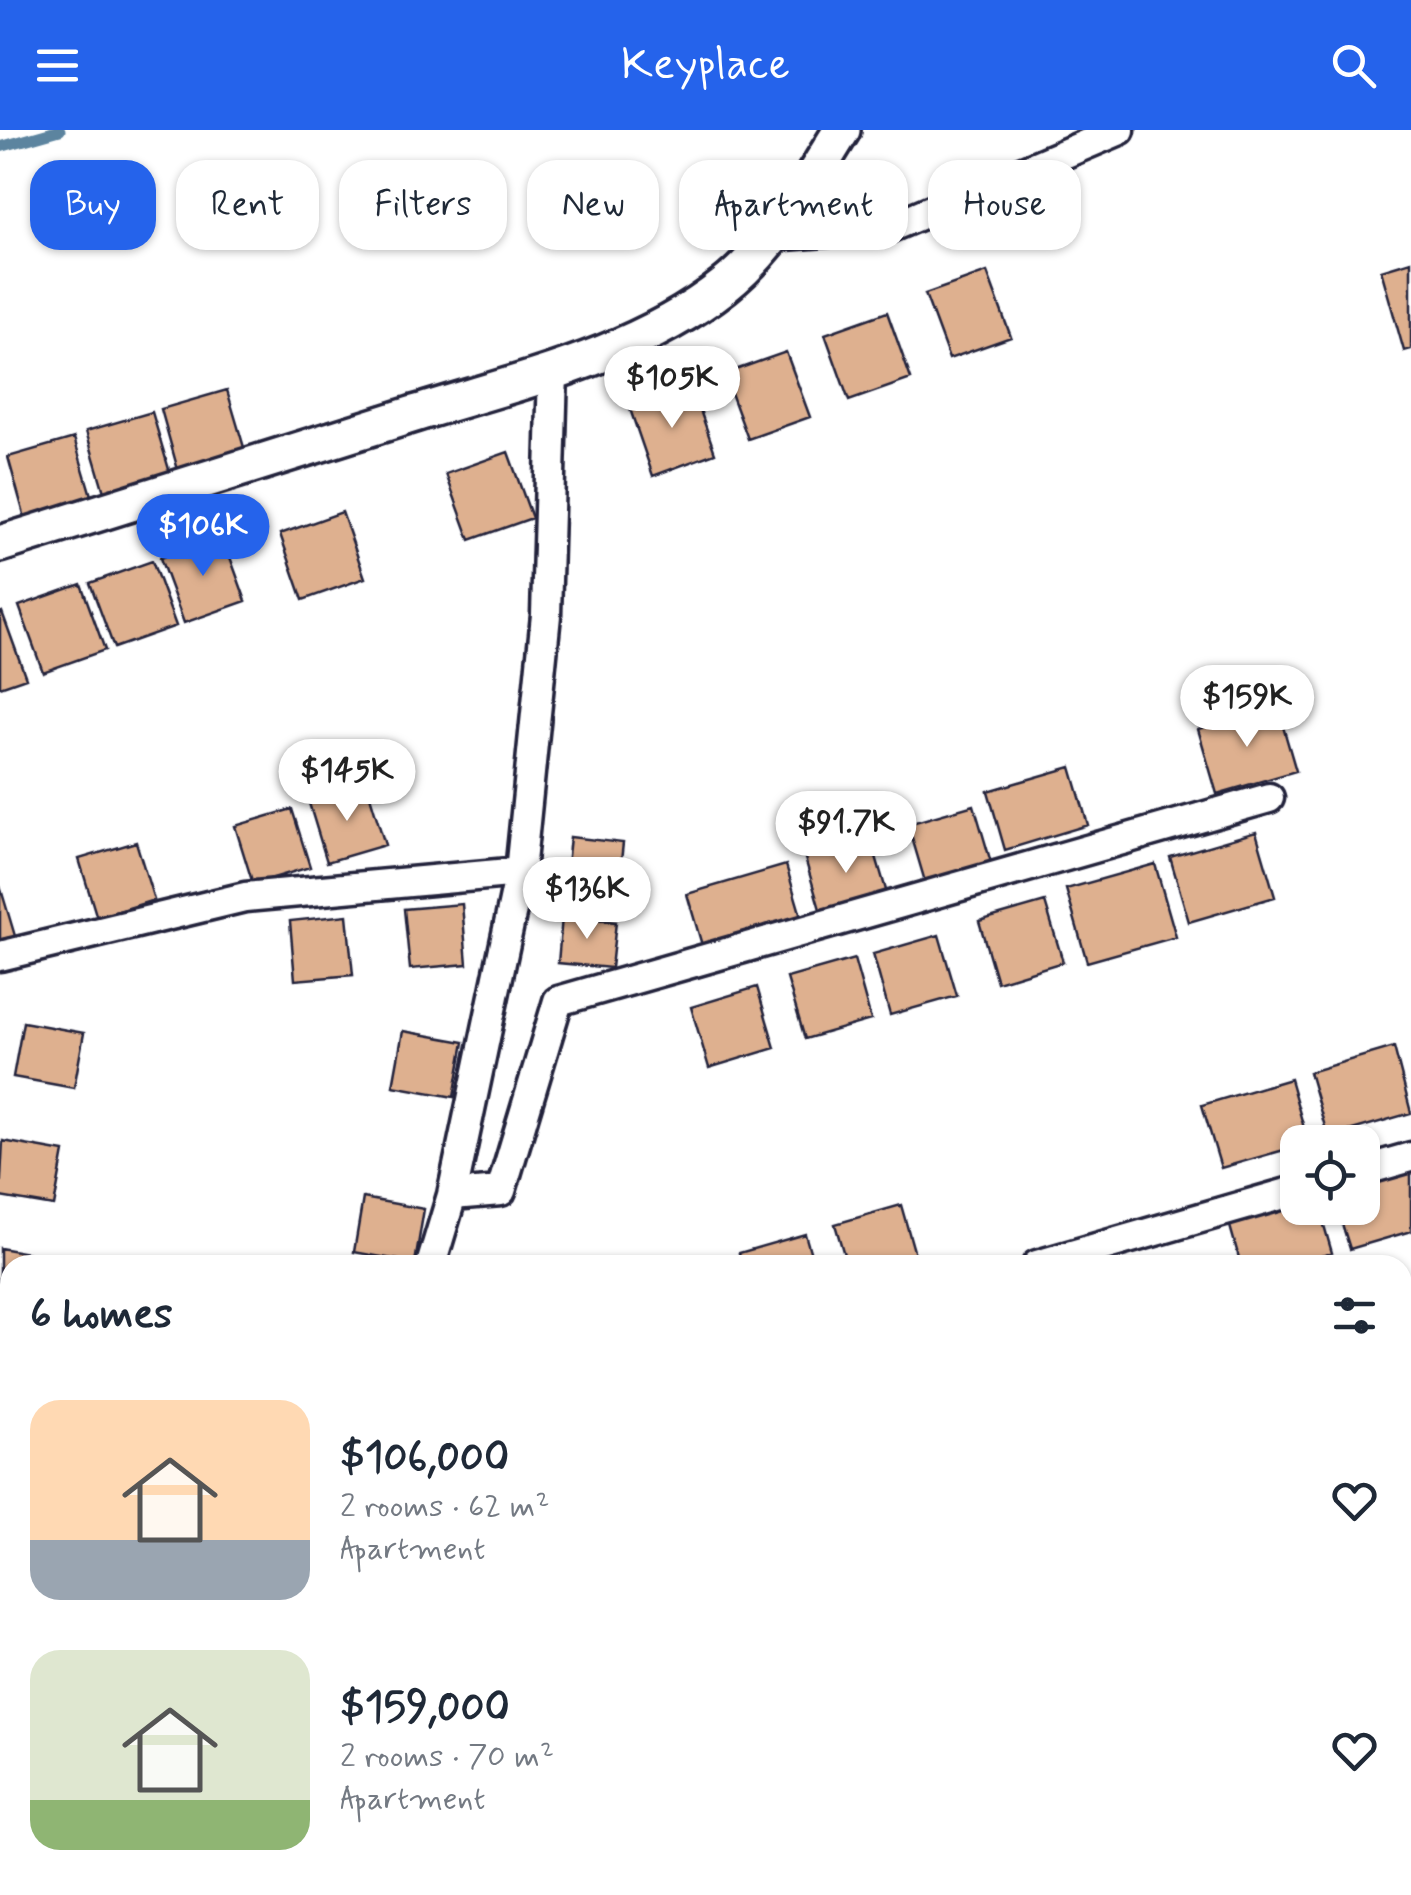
<!DOCTYPE html>
<html lang="en">
<head>
<meta charset="utf-8">
<style>
	:root { --surface:#fff; --page:#f2f2f3; --text:#1f2937; --muted:#747a83; --accent:#2563eb }
	body { margin:0; font-family:Mynerve,sans-serif; background:var(--page); color:var(--text); height:100vh; display:flex; flex-direction:column; font-size:38px; white-space:nowrap }
	* { box-sizing:border-box; margin:0 }
	p { font-size:32px; color:var(--muted) }
	.icon { flex:none; width:55px; height:55px; fill:none; stroke:currentColor; stroke-width:2; stroke-linecap:round; stroke-linejoin:round }
	.map { position:relative; flex:1; overflow:hidden }
	.drawer { position:absolute; left:0px; top:1125px; width:1412px; height:640px; display:flex; flex-direction:column; background:var(--surface); border-radius:30px 30px 0 0; box-shadow:0 2px 8px #0004 }
	.drawer>* { flex:none }
	.guide { position:absolute; left:30px; top:30px; width:1352px; height:90px; display:flex; gap:20px }
	.buttons { position:absolute; left:1280px; top:995px; display:grid; gap:20px }
	.buttons a { display:grid; place-items:center; width:100px; height:100px; border-radius:20px; background:var(--surface); box-shadow:0 2px 8px #0004; font-size:50px }
	.price { position:absolute; translate:-50% -85px; padding:0 22px; border-radius:35px; background:#fff; color:#222; font-size:32px; line-height:65px; filter:drop-shadow(0 2px 5px #0008) }
	.price::after { content:''; position:absolute; left:50%; top:60px; width:30px; height:22px; margin-left:-15px; background:inherit; clip-path:polygon(0 0,100% 0,50% 100%) }
	.price.current { background:var(--accent); color:#fff }
	ul { padding:0; list-style:none }
	li { display:flex; align-items:center; gap:30px; height:250px; padding:0 30px }
	li span { display:grid; place-items:center; flex:none; width:280px; height:200px; border-radius:30px; color:#555 }
	li>.icon { margin-inline-start:auto }
	span .icon { width:120px; height:120px; fill:#fffc; stroke-width:1 }
	li b { font-size:42px }
	h2 { display:flex; justify-content:space-between; align-items:center; height:120px; padding:0 30px; font-size:42px }
	.tag { padding:0 35px; border-radius:30px; background:var(--surface); box-shadow:0 2px 8px #0004; font-size:35px; line-height:90px }
	.tag.current { background:var(--accent); color:#fff }
	header { display:flex; justify-content:space-between; align-items:center; height:130px; padding:0 30px; background:var(--accent); color:#fff; font-size:45px; font-weight:600 }
	.map>svg:first-child { display:block }
</style>
</head>
<body>
<header><svg class="icon" aria-label="menu" viewBox="0 0 24 24"><path d="M4 6h16M4 12h16M4 18h16"/></svg>Keyplace<svg class="icon" aria-label="search" viewBox="0 0 24 24"><circle cx="10" cy="10" r="6"/><path d="M15 15l6 6"/></svg></header>
<div class="map">
<svg width="1411" height="1765" viewBox="0 0 1411 1765">
	<rect width="100%" height="100%" fill="#fff"/>
	<filter id="ink" filterUnits="userSpaceOnUse"><feTurbulence type="fractalNoise" baseFrequency=".01" numOctaves="2"/><feDisplacementMap in="SourceGraphic" scale="20" xChannelSelector="R" yChannelSelector="G"/><feConvolveMatrix kernelMatrix="1 2 1 2 8 2 1 2 1" color-interpolation-filters="sRGB"/></filter>
	<g filter="url(#ink)">
		<g fill="none" stroke-linecap="round" stroke-linejoin="round">
			<path stroke="#5b849f" stroke-width="11" d="M0,17L60,0"/>
		</g>
		<path fill="#deb08f" stroke="#22223b" stroke-width="2.5" d="M1411,131V219L1404,221L1381,140Z
			M987,142L1011,207L949,229L925,164Z
			M887,182L911,249L849,271L825,204Z
			M786,222L810,287L748,309L724,244Z
			M692,257L715,323L653,346L630,279Z
			M227,260L245,321L178,340L161,279Z
			M152,282L170,343L104,362L86,301Z
			M74,308L92,369L25,388L8,327Z
			M508,322L532,388L470,410L446,344Z
			M342,382L365,448L303,470L280,404Z
			M222,405L246,471L184,493L160,428Z
			M152,431L176,496L114,518L90,453Z
			M81,454L105,520L43,542L19,476Z
			M2,482L26,548L0,557V483Z
			M1277,576L1296,641L1217,664L1198,599Z
			M1071,637L1088,695L1005,720L988,661Z
			M367,656L385,715L327,732L309,673Z
			M974,675L992,736L926,755L908,694Z
			M292,679L310,737L253,754L235,696Z
			M1256,702L1275,767L1189,792L1170,727Z
			M870,706L888,767L822,786L804,725Z
			M570,707L623,713L618,759L565,754Z
			M136,712L154,770L97,788L79,729Z
			M1155,734L1176,807L1087,832L1066,759Z
			M786,735L803,793L704,822L687,764Z
			M0,756L15,806L0,810Z
			M1045,772L1063,832L997,852L979,791Z
			M462,774L467,834L410,839L404,779Z
			M347,785L353,845L295,850L290,791Z
			M562,787L616,792L611,838L558,833Z
			M939,805L957,866L890,885L873,824Z
			M854,829L871,890L805,909L787,848Z
			M757,857L775,918L709,938L691,877Z
			M23,892L84,903L74,958L13,947Z
			M403,901L464,912L454,967L393,956Z
			M1394,917L1411,983L1328,1007L1309,942Z
			M1290,949L1308,1012H1298V1016L1221,1038L1202,975Z
			M3,1011L64,1022L54,1076L0,1067Z
			M1411,1040V1101L1350,1119L1337,1078H1362V1054Z
			M363,1068L424,1079L415,1133L354,1122Z
			M1298,1069V1078H1319L1332,1123L1289,1135H1241L1228,1089Z
			M901,1075L918,1135H847L835,1094Z
			M805,1104L814,1135H742L739,1123Z
			M0,1118L45,1126L44,1135H10V1176L0,1174Z
			M0,1234L10,1236V1292L0,1290Z
			M1411,1441V1505L1402,1508V1443Z"/>
		<g fill="none" stroke-linecap="round" stroke-linejoin="round">
			<defs>
				<path id="minor" d="M772,106L891,97L1120,0
					M0,826L245,767L520,742
					M1362,1041L1411,1027
					M452,1065L501,1061L558,871L1269,668
					M431,1135L452,1065L520,742L546,485L553,241
					M1037,1135L1298,1060
					M1402,1414L1411,1412
					M769,1755L776,1765
					M249,1765L261,1755"/>
				<path id="tertiary" d="M0,414C137,371 274,328 411,285C516,252 636,226 724,156C775,116 808,54 842,0"/>
			</defs>
			<use href="#minor" stroke="#22223b" stroke-width="35"/>
			<use href="#tertiary" stroke="#22223b" stroke-width="42"/>
			<use href="#minor" stroke="#fff" stroke-width="28"/>
			<use href="#tertiary" stroke="#fff" stroke-width="35"/>
		</g>
	</g>
</svg>
<div class="buttons">
<a><svg class="icon" aria-label="locate" viewBox="0 0 24 24"><circle cx="12" cy="12" r="6"/><path d="M12 2v4M12 18v4M2 12h4M18 12h4"/></svg></a>
</div>
<b class="price" style="left:672px;top:301px">$105K</b>
<b class="price current" style="left:203px;top:449px">$106K</b>
<b class="price" style="left:1247px;top:620px">$159K</b>
<b class="price" style="left:347px;top:694px">$145K</b>
<b class="price" style="left:846px;top:746px">$91.7K</b>
<b class="price" style="left:587px;top:812px">$136K</b>
<div class="guide">
<a class="tag current">Buy</a>
<a class="tag">Rent</a>
<a class="tag">Filters</a>
<a class="tag">New</a>
<a class="tag">Apartment</a>
<a class="tag">House</a>
</div>
<section class="drawer">
<h2>6 homes<svg class="icon" aria-label="filters" viewBox="0 0 24 24"><path d="M4 7h16M4 17h16"/><circle cx="9" cy="7" r="2"/><circle cx="15" cy="17" r="2"/></svg></h2>
<ul>
<li><span style="background:linear-gradient(#ffd9b3 70%,#9aa5b1 0)"><svg class="icon" aria-label="home" viewBox="0 0 24 24"><path d="M3 11l9-7 9 7M6 9v11h12V9"/></svg></span><div><b>$106,000</b><p>2 rooms · 62 m²</p><p>Apartment</p></div><svg class="icon" aria-label="heart" viewBox="0 0 24 24"><path d="M12 20l-8-8c-3-5 5-10 8-4 3-6 11-1 8 4z"/></svg></li>
<li><span style="background:linear-gradient(#dfe7d0 75%,#8fb573 0)"><svg class="icon" aria-label="home" viewBox="0 0 24 24"><path d="M3 11l9-7 9 7M6 9v11h12V9"/></svg></span><div><b>$159,000</b><p>2 rooms · 70 m²</p><p>Apartment</p></div><svg class="icon" aria-label="heart" viewBox="0 0 24 24"><path d="M12 20l-8-8c-3-5 5-10 8-4 3-6 11-1 8 4z"/></svg></li>
</ul>
</section>
</div>
</body>
</html>
